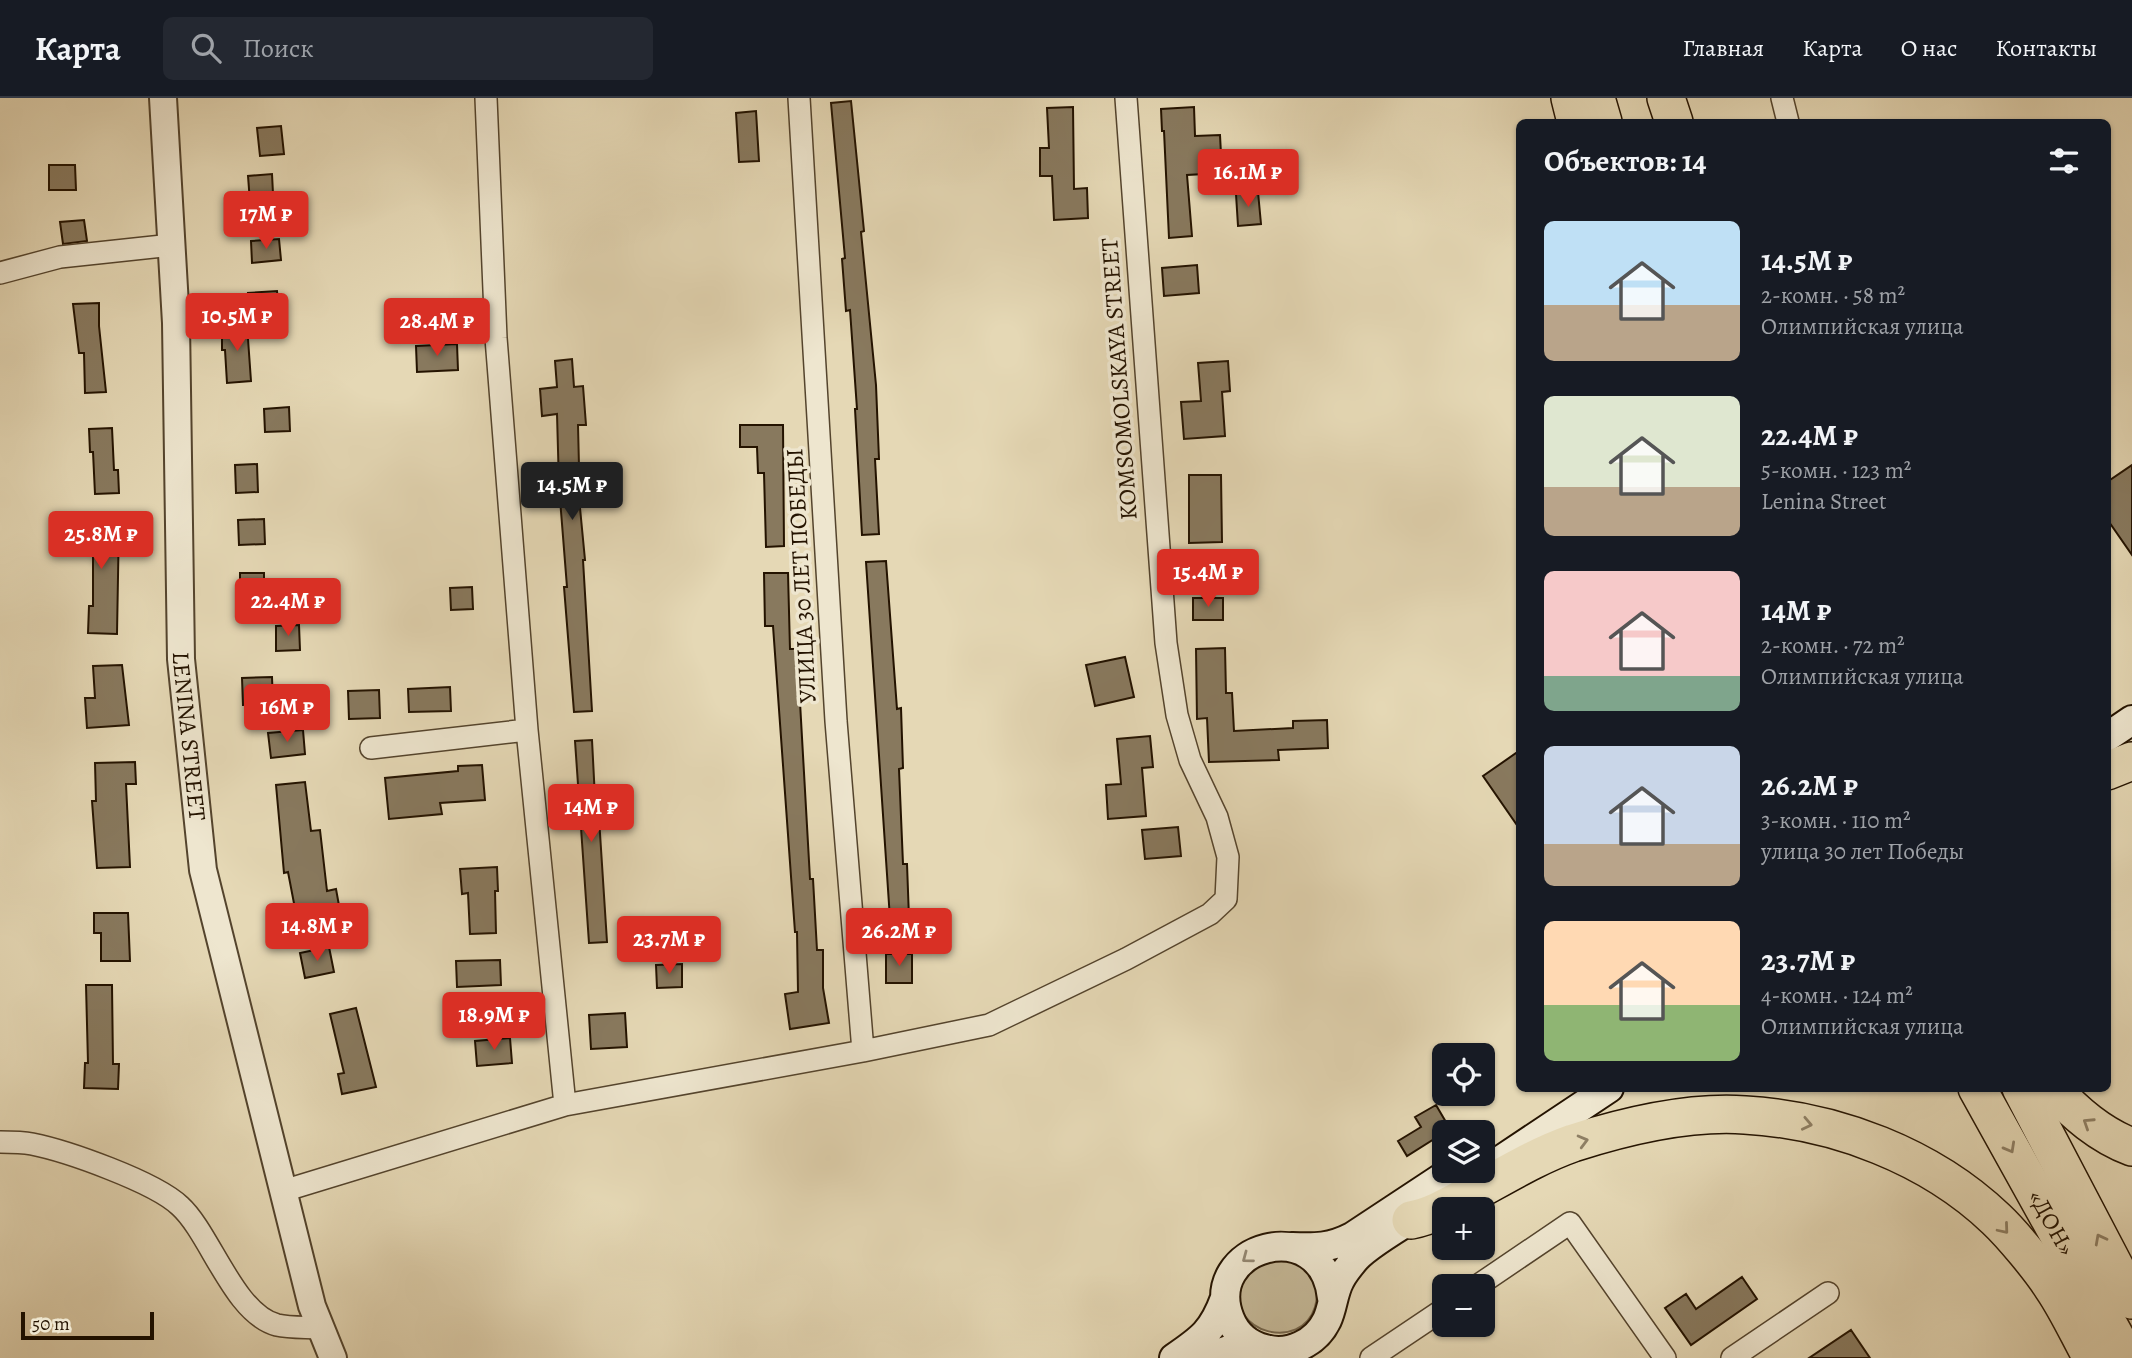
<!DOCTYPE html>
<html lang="ru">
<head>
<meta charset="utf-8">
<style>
	:root { --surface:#171b24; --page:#242831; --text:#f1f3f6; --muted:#9ea1a6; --line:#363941; --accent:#d93025 }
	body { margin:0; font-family:Alegreya,serif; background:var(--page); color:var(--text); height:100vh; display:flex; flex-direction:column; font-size:26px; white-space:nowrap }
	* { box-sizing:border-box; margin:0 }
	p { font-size:23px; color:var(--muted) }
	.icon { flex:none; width:38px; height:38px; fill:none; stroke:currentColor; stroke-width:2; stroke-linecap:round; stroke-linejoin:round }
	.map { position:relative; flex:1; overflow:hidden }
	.details { position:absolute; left:1516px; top:21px; width:595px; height:973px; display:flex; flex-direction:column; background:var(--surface); border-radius:10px; box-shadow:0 2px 5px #0004 }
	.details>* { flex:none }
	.controls { position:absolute; left:1432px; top:945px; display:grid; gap:14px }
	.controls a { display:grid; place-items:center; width:63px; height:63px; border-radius:10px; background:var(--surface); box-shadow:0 2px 5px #0004; font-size:35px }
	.scale { position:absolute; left:21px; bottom:18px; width:133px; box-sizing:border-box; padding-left:7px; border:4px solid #241300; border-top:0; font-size:19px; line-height:24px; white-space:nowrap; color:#241300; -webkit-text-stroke:5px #eee6cf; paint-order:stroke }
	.price { position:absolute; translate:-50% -60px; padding:0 16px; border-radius:7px; background:var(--accent); color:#fff; font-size:23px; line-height:46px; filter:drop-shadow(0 2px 4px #0008) }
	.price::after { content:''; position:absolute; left:50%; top:42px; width:21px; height:16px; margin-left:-10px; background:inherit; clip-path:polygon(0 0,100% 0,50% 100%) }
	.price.selected { background:#222; color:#fff }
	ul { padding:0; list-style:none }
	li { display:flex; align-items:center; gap:21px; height:175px; padding:0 28px }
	li span { display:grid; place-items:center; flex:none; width:196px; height:140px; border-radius:10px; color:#555 }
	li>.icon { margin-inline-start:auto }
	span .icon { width:84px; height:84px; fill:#fffc; stroke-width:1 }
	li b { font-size:30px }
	h2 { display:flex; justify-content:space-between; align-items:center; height:84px; padding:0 28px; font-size:30px }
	header { display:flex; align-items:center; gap:42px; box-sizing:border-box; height:98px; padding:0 35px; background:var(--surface); border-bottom:2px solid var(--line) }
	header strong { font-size:33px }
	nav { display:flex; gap:38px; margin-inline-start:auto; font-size:24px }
	.search { width:490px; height:63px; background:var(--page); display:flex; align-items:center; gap:18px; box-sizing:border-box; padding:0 24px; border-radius:10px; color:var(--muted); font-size:26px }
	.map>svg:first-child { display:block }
</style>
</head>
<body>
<header>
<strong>Карта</strong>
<div class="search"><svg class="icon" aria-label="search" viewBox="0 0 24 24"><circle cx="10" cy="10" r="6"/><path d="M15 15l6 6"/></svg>Поиск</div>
<nav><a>Главная</a><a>Карта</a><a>О нас</a><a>Контакты</a></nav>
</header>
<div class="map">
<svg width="2132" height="1260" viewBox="0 0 2132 1260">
	<rect width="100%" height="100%" fill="#e5d8b5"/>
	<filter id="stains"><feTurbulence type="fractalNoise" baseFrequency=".00286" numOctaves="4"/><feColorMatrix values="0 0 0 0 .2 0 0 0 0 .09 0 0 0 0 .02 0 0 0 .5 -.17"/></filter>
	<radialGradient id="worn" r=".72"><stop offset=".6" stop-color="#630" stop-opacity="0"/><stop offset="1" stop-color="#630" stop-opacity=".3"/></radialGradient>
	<path fill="#c4b796" stroke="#74654b" stroke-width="2" d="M1291,1160C1308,1173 1322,1185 1315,1209C1301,1254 1228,1235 1240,1189C1242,1181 1250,1173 1254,1166Z"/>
	<path fill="#88795e" stroke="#241300" stroke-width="2" d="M851,3L864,133L861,134L876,287L879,361H875L879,436L862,437L855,311H857L850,212L846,213L842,161L845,160L831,5Z
		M1073,9L1074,91L1087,90L1088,120L1054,122L1052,78H1040V50H1049L1047,10Z
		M1194,9L1195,38L1220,37L1222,75L1187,77L1192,138L1169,140L1164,33H1162L1161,11Z
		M756,13L759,63L739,64L736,15Z
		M281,28L284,56L260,58L257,30Z
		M49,67H75L76,92H49Z
		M272,76L274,115L251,117L248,78Z
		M1258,94L1261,126L1238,128L1236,96Z
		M84,122L87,143L63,146L60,124Z
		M279,141L281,162L252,165L251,143Z
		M1197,167L1199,195L1164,198L1162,170Z
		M277,193L279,215L249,217L248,195Z
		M99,205V228L106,294L85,295L84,255H79L73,206Z
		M222,227H247L251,283L227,285L225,252H222Z
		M457,246L458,272L417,274L416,248Z
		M572,261L574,289L583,288L586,327H578L580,410L585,462H583L592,613L574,614L564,489H567L559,388L557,316L542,318L540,291L557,289L555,263Z
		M1228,263L1230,293L1222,294L1225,338L1184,341L1181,304L1201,303L1198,265Z
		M289,309L290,333L265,334L264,311Z
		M740,327H783L784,448L766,449L764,375H758L757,349H740Z
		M112,330L114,372H118L119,395L95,396L93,354H90L89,331Z
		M257,366L258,394L236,395L235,367Z
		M2132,367V457L2107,421V384Z
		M1189,377H1221L1222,444L1189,445Z
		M264,421L265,446L239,447L238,422Z
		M75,422H119L117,536L88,535L89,508H93V457H75Z
		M886,463L897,611L901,610L903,670L899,671L903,766H907L909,820L890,821L866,464Z
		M1214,463H1240V490H1214Z
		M240,475H264V495H240Z
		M764,475H788L790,551H797L810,781H813L817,852H823V890L829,925L790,931L785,896L798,894L797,834H795L773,528H765Z
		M472,489L473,511L451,512L450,490Z
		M1193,500H1223V522H1193Z
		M299,527L300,552L276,553V528Z
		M1225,550L1226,595H1232L1234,633L1293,630V623L1327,622L1328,650L1278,652L1279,662L1209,664L1207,620L1197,621L1196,551Z
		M1125,559L1134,599L1095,608L1086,567Z
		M122,567L129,627L87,630L85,600H95L93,568Z
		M272,579L273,606L243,607L242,580Z
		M450,589L451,613L409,614L408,591Z
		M379,592L380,620L349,621L348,593Z
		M303,632L305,656L271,660L268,635Z
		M1150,638L1153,669L1142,670L1146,718L1108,721L1106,687L1121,686L1117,641Z
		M592,642L596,720H599L607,844L589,845L575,643Z
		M1519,653V730L1483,678Z
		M135,664L136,686H126L130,769L97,770L92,703H96L95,665Z
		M482,667L485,702L440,705L442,716L389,721L385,680L458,673V668Z
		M305,684L311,733L320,732L327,793L336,791L340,813L297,821L288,774L284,775L276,687Z
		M1178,729L1181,758L1145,761L1142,732Z
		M497,769L498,793H495L496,835L470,836L468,795L462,796L460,771Z
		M94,815H128L130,863H101V835H94Z
		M329,849L334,874L305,880L300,855Z
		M886,856H912V885H886Z
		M500,862L501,887L457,889L456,863Z
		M682,866V889L657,890L656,867Z
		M86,887H112L113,966H119L118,991L84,990L85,965H88Z
		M356,910L376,989L342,996L338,976L344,975L330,916Z
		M625,915L627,949L591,951L589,917Z
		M510,940L512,965L477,968L475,943Z
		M1436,1007L1450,1031L1407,1058L1398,1043L1421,1029L1415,1019Z
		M1742,1179L1757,1201L1691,1247L1665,1210L1686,1196L1696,1211Z
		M1851,1232L1870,1260H1809Z"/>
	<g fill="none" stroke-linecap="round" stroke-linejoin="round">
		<defs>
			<path id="minor" d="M486,0L496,240L527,632L565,1007
				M799,0L836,623L863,953
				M1782,0L1788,24
				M0,175L60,159L172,147
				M371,650L527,632
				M0,1044C10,1044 22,1044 32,1046C67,1053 155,1084 180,1108C210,1135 234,1216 277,1227C290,1230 306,1229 320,1230
				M283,1093L565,1007L863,953L989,927L1126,861L1210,816L1226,801L1228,759L1217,719L1190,662L1177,617L1166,545L1126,0
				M1477,1188L1570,1125L1665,1260
				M1371,1260L1444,1211
				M1732,1260L1828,1195"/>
			<g id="tertiary">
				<path id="s1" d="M163,0L176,225L181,561L203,772L312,1208L333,1260"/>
			</g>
			<path id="secondary" d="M2107,639L2132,622
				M1498,1064L1609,990
				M1292,1149C1315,1150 1331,1150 1352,1139L1452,1073
				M1332,1200C1323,1113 1200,1148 1230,1221C1236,1236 1249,1247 1265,1251C1289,1258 1316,1245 1327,1222C1333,1209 1333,1195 1340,1182C1344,1174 1350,1167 1356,1160C1370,1145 1407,1124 1426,1112
				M1174,1260C1202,1241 1213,1233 1225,1200
				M1207,1260L1237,1249L1265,1252"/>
			<g id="motorway">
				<path d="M1570,0L1576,24"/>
				<path d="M1596,0L1603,24"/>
				<path d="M1666,0L1674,24"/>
				<path d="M2107,673L2132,663"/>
				<path id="s2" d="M1977,990L2127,1260"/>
				<path d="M2021,990L2132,1202"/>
				<path d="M2052,990C2075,1015 2100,1037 2132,1049"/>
				<path d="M1411,1122C1436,1117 1455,1104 1478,1092C1509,1075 1539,1057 1573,1045C1626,1028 1689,1013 1745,1017C1835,1022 1930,1058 1996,1121C2012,1136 2041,1171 2053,1190C2068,1212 2079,1237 2092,1260"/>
			</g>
		</defs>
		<use href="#minor" stroke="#54442d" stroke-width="24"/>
		<use href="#tertiary" stroke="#54442d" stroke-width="30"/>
		<use href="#secondary" stroke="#241300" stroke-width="32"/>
		<use href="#motorway" stroke="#241300" stroke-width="40"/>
		<use href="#minor" stroke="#eee6cf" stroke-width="21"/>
		<use href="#tertiary" stroke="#eee6cf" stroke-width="26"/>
		<use href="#secondary" stroke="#eee6cf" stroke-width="28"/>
		<use href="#motorway" stroke="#e5d8b5" stroke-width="37"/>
	</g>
	<defs><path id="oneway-chevron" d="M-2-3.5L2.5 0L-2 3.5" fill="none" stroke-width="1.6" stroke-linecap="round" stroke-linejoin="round" transform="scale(1.75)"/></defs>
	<g stroke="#8e7f64">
		<use href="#oneway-chevron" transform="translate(2088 1025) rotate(-147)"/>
		<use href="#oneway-chevron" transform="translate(1807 1026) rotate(12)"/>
		<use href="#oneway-chevron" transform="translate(1583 1043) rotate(-15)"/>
		<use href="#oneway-chevron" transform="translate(2010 1050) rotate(61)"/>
		<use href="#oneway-chevron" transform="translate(2004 1131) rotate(50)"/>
		<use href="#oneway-chevron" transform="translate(2100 1141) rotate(-118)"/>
	</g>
	<use stroke="#938772" href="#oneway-chevron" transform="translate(1247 1160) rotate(143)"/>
	<g text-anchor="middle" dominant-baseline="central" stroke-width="7" stroke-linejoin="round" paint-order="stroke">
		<g font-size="24" fill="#241300" stroke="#eee6cf">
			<text transform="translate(1119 281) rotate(-94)">KOMSOMOLSKAYA STREET</text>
			<text transform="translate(801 478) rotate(-93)">УЛИЦА 30 ЛЕТ ПОБЕДЫ</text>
			<text stroke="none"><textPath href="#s1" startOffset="639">LENINA STREET</textPath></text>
			<text stroke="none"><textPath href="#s2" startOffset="154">«ДОН»</textPath></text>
		</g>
	</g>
	<rect width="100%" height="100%" filter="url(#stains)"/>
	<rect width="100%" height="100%" fill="url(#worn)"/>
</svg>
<div class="controls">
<a><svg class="icon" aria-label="locate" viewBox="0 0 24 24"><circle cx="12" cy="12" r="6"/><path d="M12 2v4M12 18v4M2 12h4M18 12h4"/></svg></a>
<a><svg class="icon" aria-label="layers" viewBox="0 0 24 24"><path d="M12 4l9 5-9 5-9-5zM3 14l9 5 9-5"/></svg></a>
<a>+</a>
<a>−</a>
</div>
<div class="scale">50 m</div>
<b class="price" style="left:1248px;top:111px">16.1M ₽</b>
<b class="price" style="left:266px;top:153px">17M ₽</b>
<b class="price" style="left:237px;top:255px">10.5M ₽</b>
<b class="price" style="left:437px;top:260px">28.4M ₽</b>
<b class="price selected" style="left:572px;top:424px">14.5M ₽</b>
<b class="price" style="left:101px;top:473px">25.8M ₽</b>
<b class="price" style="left:1208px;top:511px">15.4M ₽</b>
<b class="price" style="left:288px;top:540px">22.4M ₽</b>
<b class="price" style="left:287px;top:646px">16M ₽</b>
<b class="price" style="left:591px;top:746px">14M ₽</b>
<b class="price" style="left:317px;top:865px">14.8M ₽</b>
<b class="price" style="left:899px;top:870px">26.2M ₽</b>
<b class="price" style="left:669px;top:878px">23.7M ₽</b>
<b class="price" style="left:494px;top:954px">18.9M ₽</b>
<section class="details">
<h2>Объектов: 14<svg class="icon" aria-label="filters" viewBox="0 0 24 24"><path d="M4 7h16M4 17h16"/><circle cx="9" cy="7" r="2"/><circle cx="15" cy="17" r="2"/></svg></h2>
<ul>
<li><span style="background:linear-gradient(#bfe0f5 60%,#b9a48a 0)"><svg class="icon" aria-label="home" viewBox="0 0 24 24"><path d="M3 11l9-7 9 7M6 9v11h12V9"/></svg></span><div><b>14.5M ₽</b><p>2-комн. · 58 m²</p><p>Олимпийская улица</p></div></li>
<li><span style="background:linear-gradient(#dfe7d0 65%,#b9a48a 0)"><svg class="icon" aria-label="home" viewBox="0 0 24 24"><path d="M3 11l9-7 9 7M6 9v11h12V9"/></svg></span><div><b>22.4M ₽</b><p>5-комн. · 123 m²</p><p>Lenina Street</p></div></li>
<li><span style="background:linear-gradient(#f6c9c9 75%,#7fa58c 0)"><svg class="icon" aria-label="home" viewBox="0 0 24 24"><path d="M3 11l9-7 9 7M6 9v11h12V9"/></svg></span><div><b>14M ₽</b><p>2-комн. · 72 m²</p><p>Олимпийская улица</p></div></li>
<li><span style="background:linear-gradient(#c9d6e8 70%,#b9a48a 0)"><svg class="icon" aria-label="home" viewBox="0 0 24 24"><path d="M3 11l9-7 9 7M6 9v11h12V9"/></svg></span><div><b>26.2M ₽</b><p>3-комн. · 110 m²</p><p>улица 30 лет Победы</p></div></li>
<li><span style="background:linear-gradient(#ffd9b3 60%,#8fb573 0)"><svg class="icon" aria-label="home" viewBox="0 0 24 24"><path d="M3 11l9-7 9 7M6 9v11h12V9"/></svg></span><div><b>23.7M ₽</b><p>4-комн. · 124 m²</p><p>Олимпийская улица</p></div></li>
</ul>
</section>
</div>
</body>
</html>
